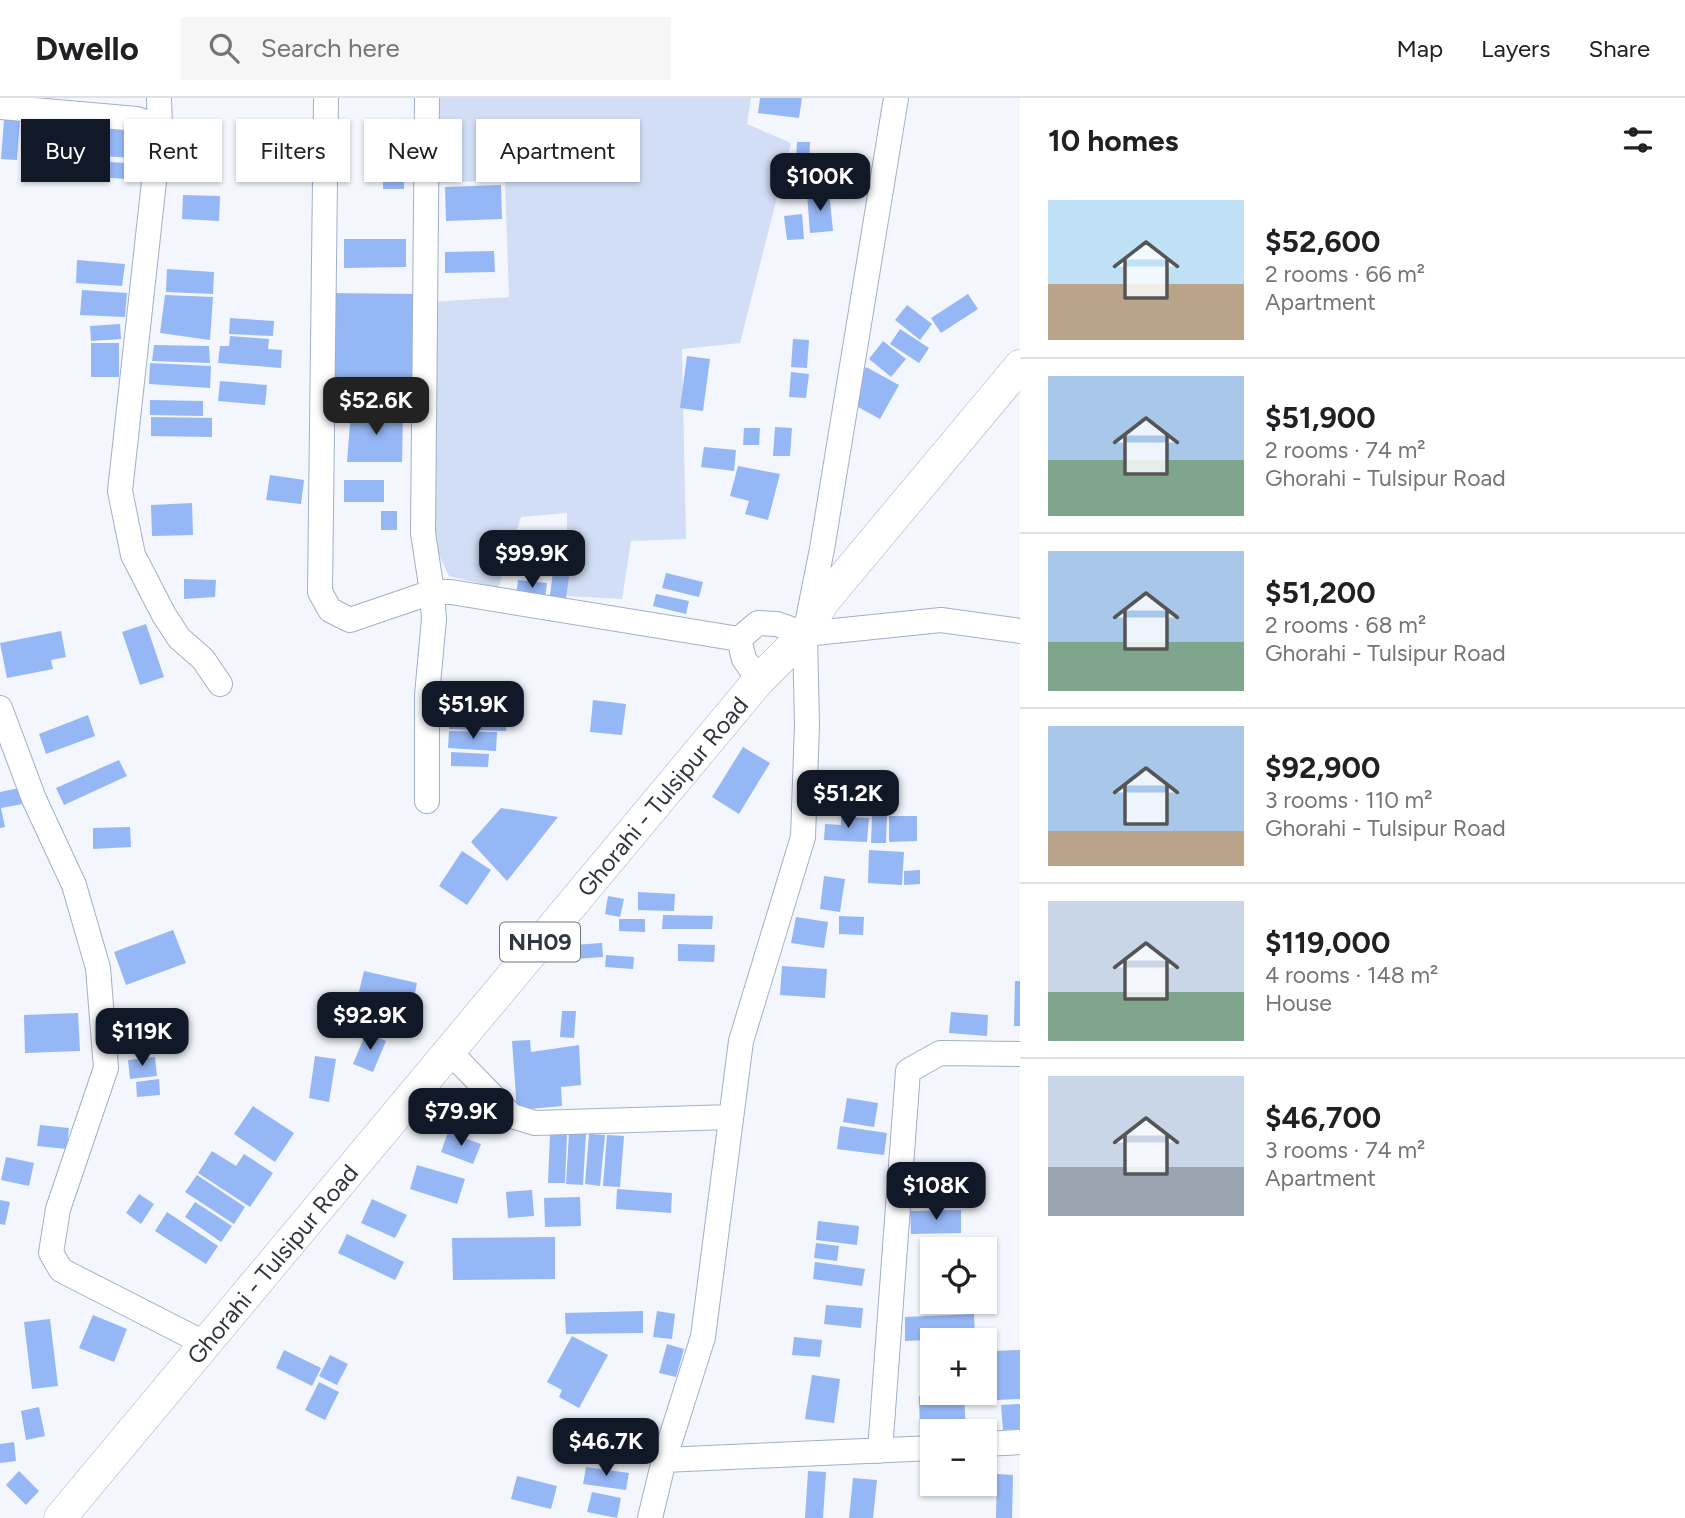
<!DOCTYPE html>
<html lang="en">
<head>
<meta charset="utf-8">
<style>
	:root { --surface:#fff; --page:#f6f6f6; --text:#202124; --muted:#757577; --line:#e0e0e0; --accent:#111827 }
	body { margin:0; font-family:Figtree,sans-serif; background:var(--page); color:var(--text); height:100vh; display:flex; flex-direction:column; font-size:26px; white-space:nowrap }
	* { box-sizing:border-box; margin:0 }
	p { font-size:23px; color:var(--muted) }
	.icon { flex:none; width:38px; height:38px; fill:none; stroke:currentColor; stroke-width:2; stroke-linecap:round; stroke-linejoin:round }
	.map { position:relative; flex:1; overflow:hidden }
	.panel { display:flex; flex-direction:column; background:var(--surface); width:665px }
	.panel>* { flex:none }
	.hud { position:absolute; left:21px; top:21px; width:665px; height:63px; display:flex; gap:14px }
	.controls { position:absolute; left:920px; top:1139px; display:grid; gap:14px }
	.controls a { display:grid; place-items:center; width:77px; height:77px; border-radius:0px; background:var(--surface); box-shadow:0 2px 5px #0004; font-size:35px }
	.price { position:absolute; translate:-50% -60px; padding:0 16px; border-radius:14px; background:var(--accent); color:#fff; font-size:23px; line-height:46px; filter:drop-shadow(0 2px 4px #0008) }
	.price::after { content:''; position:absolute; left:50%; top:42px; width:21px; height:16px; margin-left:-10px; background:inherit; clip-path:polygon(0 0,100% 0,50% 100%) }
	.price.active { background:#222; color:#fff }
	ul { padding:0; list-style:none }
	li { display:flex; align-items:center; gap:21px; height:175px; padding:0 28px }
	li+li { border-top:2px solid var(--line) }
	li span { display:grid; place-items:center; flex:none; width:196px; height:140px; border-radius:0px; color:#555 }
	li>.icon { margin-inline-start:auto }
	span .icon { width:84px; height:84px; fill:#fffc; stroke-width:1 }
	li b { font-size:30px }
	h2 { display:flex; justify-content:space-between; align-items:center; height:84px; padding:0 28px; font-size:30px }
	.chip { padding:0 24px; border-radius:0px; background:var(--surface); box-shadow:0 2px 5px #0004; font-size:24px; line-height:63px }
	.chip.active { background:var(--accent); color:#fff }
	header { display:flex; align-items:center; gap:42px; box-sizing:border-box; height:98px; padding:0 35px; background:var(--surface); border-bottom:2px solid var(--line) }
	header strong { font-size:33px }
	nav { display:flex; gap:38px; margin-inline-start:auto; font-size:24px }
	.search { width:490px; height:63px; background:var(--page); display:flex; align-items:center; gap:18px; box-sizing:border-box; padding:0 24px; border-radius:0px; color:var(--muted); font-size:26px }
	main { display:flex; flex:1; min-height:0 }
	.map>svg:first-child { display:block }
</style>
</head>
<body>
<header>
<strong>Dwello</strong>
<div class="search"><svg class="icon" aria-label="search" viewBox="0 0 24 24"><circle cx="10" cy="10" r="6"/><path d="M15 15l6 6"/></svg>Search here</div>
<nav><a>Map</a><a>Layers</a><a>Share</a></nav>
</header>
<main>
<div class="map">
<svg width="1020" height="1420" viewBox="0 0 1020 1420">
	<rect width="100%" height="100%" fill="#f3f6fc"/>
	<path fill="#d2def5" d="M437,0H751L747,26L791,45L740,245L682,251L686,441L631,443L622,501L567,498V415L521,419L498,490L449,478L428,434L431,204L509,199L505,82L434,85Z"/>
	<path fill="#96b7f5" d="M760,0H802L799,20L758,15Z
		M4,22H20L17,62L1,61Z
		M104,31L136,33L134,60L102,58Z
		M797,44H810L809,66L796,65Z
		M184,45H219L220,68L184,69Z
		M383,50H404V91H383Z
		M88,63L128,65L126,81L87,78Z
		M501,87L502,121L446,123L445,89Z
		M829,94L833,133L810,135L807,96Z
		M183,97L220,98L219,123L182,121Z
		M802,116L804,141L787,142L784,118Z
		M344,141H406V169L344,170Z
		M494,153L495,174L445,175V154Z
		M77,162L125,166L122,188L76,185Z
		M167,171L214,174L213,196L166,194Z
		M82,192L127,195L125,219L80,217Z
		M330,195L413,196L412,299H328Z
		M968,196L978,211L941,235L931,220Z
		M165,197L213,199L210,242L160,235Z
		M907,207L932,226L920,242L895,222Z
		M230,220L274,223L273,238L229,236Z
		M120,226L121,241L91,243L90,228Z
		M900,231L929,250L919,265L890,246Z
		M230,238L269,241L268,251L282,252L281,270L218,265L220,248H229Z
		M793,241L809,242L807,270L791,269Z
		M883,243L906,261L891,279L869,261Z
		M91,245H119V279H91Z
		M154,247L209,248L210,265L152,263Z
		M687,258L710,261L703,313L680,310Z
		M150,265L211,268L210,290L149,286Z
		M866,269L899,287L880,321L847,303Z
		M791,274L809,276L806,300L789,299Z
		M220,283L267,287L265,307L218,303Z
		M150,302L203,303V318L150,317Z
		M351,313L403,314L402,364H347Z
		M151,319L212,320V339L151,338Z
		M775,329L792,330L790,358H773Z
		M744,330H760L759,347H743Z
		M704,349L736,352L734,373L701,369Z
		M738,368L780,376L768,422L745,416L749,403L730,398Z
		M270,377L304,382L301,406L266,402Z
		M344,382H384V404H344Z
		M192,405L193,437L152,438L151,407Z
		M381,413H397V432H381Z
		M558,434L575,437L565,507L549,505Z
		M666,475L703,484L699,499L662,490Z
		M184,481L216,482L215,499L184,501Z
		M518,482L547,485L545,501L516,498Z
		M656,496L689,503L686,516L653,508Z
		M146,526L164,579L140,587L122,534Z
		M61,533L66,559L51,562L53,571L7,580L0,545Z
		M458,592L509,593L508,613L458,611Z
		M593,602L626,606L622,637L590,634Z
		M450,612L507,615L506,633L449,631Z
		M88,617L95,638L46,656L39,636Z
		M449,633L497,634L496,653L448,650Z
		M743,649L770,665L739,716L712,699Z
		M451,654L489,656L488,669L451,668Z
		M119,662L127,678L64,707L56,690Z
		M19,690L23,706L1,710L5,729L0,730V694Z
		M501,710L558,719L507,783L471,744Z
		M872,718H887L886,745H871Z
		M889,718H917V743L889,744Z
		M841,719L869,720L867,744L824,742L825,726L841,727Z
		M130,729L131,749L93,751V730Z
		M869,752L904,754L902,787L868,785Z
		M462,753L491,772L467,807L439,788Z
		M920,772V786L904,787V773Z
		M824,778L845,781L840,814L820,811Z
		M638,794L675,796L674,813L638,812Z
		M608,798L624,801L620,819L605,816Z
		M663,817L713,818L712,831H662Z
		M839,818L864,819L863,837L839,836Z
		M796,819L828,824L824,850L791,845Z
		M619,821H645V834L619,833Z
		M173,832L186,865L126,887L114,854Z
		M602,845L603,859L575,861L574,847Z
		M678,846L715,847L714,864L678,863Z
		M606,857L634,859L633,871L605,869Z
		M782,868L827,871L825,900L780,897Z
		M364,873L417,885L413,905L400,902L395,923L354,914Z
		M1015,883H1020V928H1014Z
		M562,913H576L574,940L560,939Z
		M951,914L988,917L987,938L949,935Z
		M78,915L80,953L25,955L24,917Z
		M366,935L386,943L373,974L353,966Z
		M530,942L531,954L579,947L581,987L561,989L562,1008L517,1012L512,943Z
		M315,958L336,961L329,1004L309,1000Z
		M155,959L157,978L130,981L128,962Z
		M159,981L160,997L137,999L136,984Z
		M847,1000L878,1005L874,1029L843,1024Z
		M253,1008L294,1035L275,1064L234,1036Z
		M40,1027L69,1030L67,1051L37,1048Z
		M840,1028L887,1035L884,1057L837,1051Z
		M448,1034L481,1046L473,1066L441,1054Z
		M569,1035H586L583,1087L566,1086Z
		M550,1036L567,1037L565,1085H548Z
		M589,1036L605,1037L600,1088L585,1086Z
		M607,1037L624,1038L620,1089L603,1088Z
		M212,1053L236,1068L244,1056L273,1075L250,1109L198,1075Z
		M6,1059L34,1065L29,1088L1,1082Z
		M915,1065H965V1088L914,1087Z
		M417,1067L465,1081L457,1106L410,1091Z
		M197,1077L245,1109L234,1126L185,1094Z
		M617,1091L672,1095L671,1115L616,1111Z
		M532,1092L534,1118L508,1120L506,1094Z
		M139,1096L154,1106L141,1126L126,1115Z
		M580,1099L581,1128L545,1129L544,1100Z
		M372,1101L407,1117L395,1140L361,1125Z
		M0,1102L10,1104L5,1127L0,1126Z
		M195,1104L232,1128L221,1144L185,1119Z
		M961,1112V1135L911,1136L910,1113Z
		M167,1114L218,1148L206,1166L155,1133Z
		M818,1123L859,1128L857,1147L816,1142Z
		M347,1136L404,1164L395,1182L338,1155Z
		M555,1139V1181L453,1182L452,1140Z
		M816,1145L839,1148L837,1163L814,1160Z
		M815,1164L865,1171L862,1188L813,1181Z
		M826,1207L863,1210L861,1230L824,1226Z
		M643,1213V1235L566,1236L565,1215Z
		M657,1213L675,1216L672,1241L653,1239Z
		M974,1216L975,1240L905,1243V1219Z
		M93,1217L127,1231L114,1264L79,1250Z
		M50,1221L58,1288L32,1291L24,1224Z
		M572,1238L608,1257L579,1310L559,1299L562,1292L547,1284Z
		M794,1239L822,1242L820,1259L792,1257Z
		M667,1246L684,1251L676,1279L659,1275Z
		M284,1252L321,1270L312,1288L276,1270Z
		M1020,1252V1301L997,1302L995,1253Z
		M330,1257L348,1266L337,1287L319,1278Z
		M812,1277L840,1281L834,1325L805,1321Z
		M319,1284L339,1294L325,1322L305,1312Z
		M964,1296L966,1334L920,1336L919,1298Z
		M1020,1306V1331L1003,1332L1001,1307Z
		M39,1309L45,1338L26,1342L21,1313Z
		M14,1344L16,1363L0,1365V1346Z
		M586,1369L629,1375L626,1392L583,1386Z
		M19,1373L39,1393L26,1407L6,1387Z
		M808,1373L826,1374L823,1420H805Z
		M997,1376L1013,1377L1012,1420H996Z
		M517,1378L557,1388L551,1411L511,1401Z
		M853,1380L877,1382L873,1420H849Z
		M592,1394L621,1400L617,1420L587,1414Z"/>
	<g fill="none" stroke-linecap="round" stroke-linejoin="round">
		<defs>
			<path id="minor" d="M159,0L160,29L120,393L133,457L164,517L179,540L203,561L220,586
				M326,0L320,494L330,512L350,522L432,494L434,521L427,597V703
				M427,0L423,435L432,494H451L739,541
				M0,9L137,21L160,29
				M759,582L744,561L739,541L758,525L777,526L805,536L941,522L1020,533
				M0,610L34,701L74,787L98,870L106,970L58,1111L51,1155L61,1172L204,1245
				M449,953L512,1018L535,1025L731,1019
				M985,1346L1020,1344
				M880,1353L908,973L940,955L1020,956
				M664,1362L933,1350
				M650,1420L664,1362L703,1239L741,943L803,739L807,628L805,536L822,451L896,0"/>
			<g id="major">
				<path id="s1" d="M60,1420L759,582L805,536L823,504L1020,268"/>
			</g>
		</defs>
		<use href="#minor" stroke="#a0afca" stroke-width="26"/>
		<use href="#major" stroke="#a0afca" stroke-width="33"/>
		<use href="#minor" stroke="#fff" stroke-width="24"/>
		<use href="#major" stroke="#fff" stroke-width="32"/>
	</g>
	<g text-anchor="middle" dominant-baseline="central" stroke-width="6" stroke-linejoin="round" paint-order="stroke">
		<rect fill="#fff" stroke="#6f737b" stroke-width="2" x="500" y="824.5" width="80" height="39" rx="5"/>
		<g font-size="23" font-weight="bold" fill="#313742">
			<text x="540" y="844">NH09</text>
		</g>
		<g font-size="24" fill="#313742" stroke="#fff">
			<text stroke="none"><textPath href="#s1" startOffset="940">Ghorahi - Tulsipur Road</textPath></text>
			<text stroke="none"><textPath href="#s1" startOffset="331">Ghorahi - Tulsipur Road</textPath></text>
		</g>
	</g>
</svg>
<div class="controls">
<a><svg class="icon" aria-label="locate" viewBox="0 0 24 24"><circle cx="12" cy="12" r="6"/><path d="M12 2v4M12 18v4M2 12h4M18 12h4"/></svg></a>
<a>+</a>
<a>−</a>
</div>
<b class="price" style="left:820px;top:115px">$100K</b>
<b class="price active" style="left:376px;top:339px">$52.6K</b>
<b class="price" style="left:532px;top:492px">$99.9K</b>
<b class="price" style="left:473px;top:643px">$51.9K</b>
<b class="price" style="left:848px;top:732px">$51.2K</b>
<b class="price" style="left:370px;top:954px">$92.9K</b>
<b class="price" style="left:142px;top:970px">$119K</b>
<b class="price" style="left:461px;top:1050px">$79.9K</b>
<b class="price" style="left:936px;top:1124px">$108K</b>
<b class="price" style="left:606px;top:1380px">$46.7K</b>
<div class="hud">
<a class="chip active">Buy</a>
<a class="chip">Rent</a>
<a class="chip">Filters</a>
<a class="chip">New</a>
<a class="chip">Apartment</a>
</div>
</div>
<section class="panel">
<h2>10 homes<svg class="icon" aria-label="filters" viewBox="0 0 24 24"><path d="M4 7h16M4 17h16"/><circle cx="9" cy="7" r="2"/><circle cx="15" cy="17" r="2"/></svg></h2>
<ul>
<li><span style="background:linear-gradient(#bfe0f5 60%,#b9a48a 0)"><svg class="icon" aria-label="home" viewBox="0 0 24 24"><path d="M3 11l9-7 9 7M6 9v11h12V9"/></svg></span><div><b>$52,600</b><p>2 rooms · 66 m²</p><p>Apartment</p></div></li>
<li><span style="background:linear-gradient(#a9c7e8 60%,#7fa58c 0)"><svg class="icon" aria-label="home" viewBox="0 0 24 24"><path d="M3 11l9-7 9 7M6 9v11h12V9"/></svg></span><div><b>$51,900</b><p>2 rooms · 74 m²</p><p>Ghorahi - Tulsipur Road</p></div></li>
<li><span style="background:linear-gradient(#a9c7e8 65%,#7fa58c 0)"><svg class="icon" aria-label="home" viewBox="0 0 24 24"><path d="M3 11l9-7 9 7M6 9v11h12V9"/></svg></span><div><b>$51,200</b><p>2 rooms · 68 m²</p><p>Ghorahi - Tulsipur Road</p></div></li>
<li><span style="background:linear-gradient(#a9c7e8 75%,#b9a48a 0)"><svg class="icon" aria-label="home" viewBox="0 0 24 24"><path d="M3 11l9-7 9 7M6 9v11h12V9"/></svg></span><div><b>$92,900</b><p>3 rooms · 110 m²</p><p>Ghorahi - Tulsipur Road</p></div></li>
<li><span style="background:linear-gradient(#c9d6e8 65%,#7fa58c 0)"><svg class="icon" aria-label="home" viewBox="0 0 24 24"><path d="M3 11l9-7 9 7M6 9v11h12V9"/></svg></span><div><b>$119,000</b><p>4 rooms · 148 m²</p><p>House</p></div></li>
<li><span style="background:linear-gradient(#c9d6e8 65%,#9aa5b1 0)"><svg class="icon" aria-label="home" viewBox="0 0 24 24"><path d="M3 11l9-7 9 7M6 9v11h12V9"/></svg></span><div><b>$46,700</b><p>3 rooms · 74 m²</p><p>Apartment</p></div></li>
</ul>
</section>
</main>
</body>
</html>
